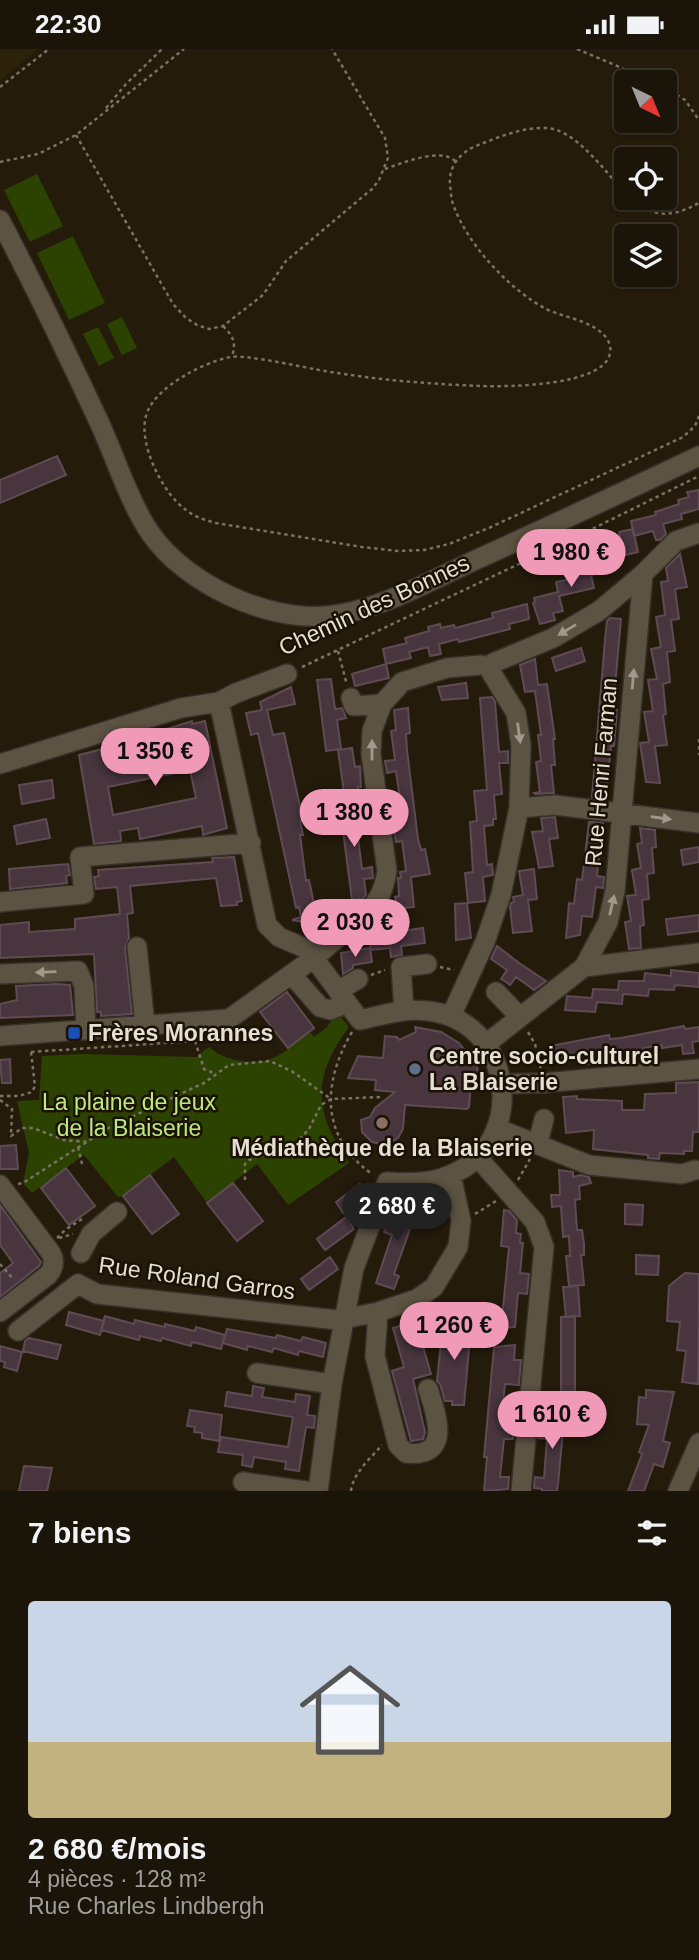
<!DOCTYPE html>
<html lang="fr">
<head>
<meta charset="utf-8">
<style>
	:root { --surface:#1b1408; --page:#241d12; --text:#f1f3f6; --muted:#a09e9c; --line:#393329; --accent:#f09ab7 }
	body { margin:0; font-family:Helvetica,sans-serif; background:var(--page); color:var(--text); height:100vh; display:flex; flex-direction:column; font-size:26px; white-space:nowrap }
	* { box-sizing:border-box; margin:0 }
	p { font-size:23px; color:var(--muted) }
	.icon { flex:none; width:38px; height:38px; fill:none; stroke:currentColor; stroke-width:2; stroke-linecap:round; stroke-linejoin:round }
	.map { position:relative; height:1442px; overflow:hidden }
	.side { display:flex; flex-direction:column; background:var(--surface); flex:1 }
	.side>* { flex:none }
	.needle { width:46px; rotate:137deg }
	.tools { position:absolute; left:614px; top:21px; display:grid; gap:14px }
	.tools a { display:grid; place-items:center; width:63px; height:63px; border-radius:7px; background:var(--surface); box-shadow:0 2px 5px #0004,0 0 0 2px var(--line); font-size:35px }
	.price { position:absolute; translate:-50% -60px; padding:0 16px; border-radius:24px; background:var(--accent); color:#111; font-size:23px; line-height:46px; filter:drop-shadow(0 2px 4px #0008) }
	.price::after { content:''; position:absolute; left:50%; top:42px; width:21px; height:16px; margin-left:-10px; background:inherit; clip-path:polygon(0 0,100% 0,50% 100%) }
	.price.selected { background:#222; color:#fff }
	ul { padding:0; list-style:none }
	li { display:grid; align-content:center; gap:14px; height:371px; padding:0 28px }
	li+li { border-top:2px solid var(--line) }
	li span { display:grid; place-items:center; height:217px; border-radius:7px; color:#555 }
	li>.icon { margin-inline-start:auto }
	span .icon { width:126px; height:126px; fill:#fffc; stroke-width:1 }
	li b { font-size:30px }
	h2 { display:flex; justify-content:space-between; align-items:center; height:84px; padding:0 28px; font-size:30px }
	.status { display:flex; justify-content:space-between; align-items:center; height:49px; padding:0 35px; background:var(--surface); direction:ltr }
	.status svg { height:19px; fill:currentColor }
	.map>svg:first-child { display:block }
</style>
</head>
<body>
<div class="status"><b>22:30</b><svg viewBox="0 0 49 12"><path d="M0 12V9h3v3zM5 12V6h3v6zM10 12V3h3v9zM15 12V0h3v12zM26 1h20v11H26zM47 4h2v5h-2z"/></svg></div>
<div class="map">
<svg width="699" height="1442" viewBox="0 0 699 1442">
	<rect width="100%" height="100%" fill="#241b0b"/>
	<path fill="#2d210a" d="M0,0H39L0,31Z"/>
	<path fill="#2c4200" d="M37,125L63,177L30,193L4,141Z
		M73,187L105,254L69,271L37,204Z
		M122,268L137,299L122,306L107,275Z
		M98,278L114,309L99,317L83,285Z
		M338,964L349,978C311,1029 314,1063 349,1114L288,1156L257,1115L207,1154L174,1108L123,1147L118,1148L84,1106L32,1144L23,1134L29,1104L17,1052L39,1051L42,1007L81,1005L196,1008L209,998C224,1012 253,1017 273,1009C286,1004 298,991 309,982L314,988L326,979Z"/>
	<path fill="#48353e" stroke="#5f4b54" stroke-width="2" fill-rule="evenodd" d="M57,407L66,426L0,454V431Z
		M699,441V460L681,465L682,470L663,475L666,485L660,491H656L653,482L634,487L631,472L656,466L655,463L679,455L678,451L689,448L687,443Z
		M633,480L638,503L613,509L609,491L620,488L619,483Z
		M680,505L687,538L675,540L679,570L671,571L675,602L667,603L670,633L663,635L666,665L663,666L667,696L655,697L660,734L646,733L640,694L649,693L644,663L653,662L648,631L657,630L651,600L661,598L656,568L665,566L661,533L668,532L666,519Z
		M613,506L616,520L591,526L594,539L559,547L563,562L553,564L555,571L540,575L533,554L535,553L534,549L558,543L556,533L579,528L577,523L590,521L587,512Z
		M527,555L529,570L509,575L510,580L459,593L458,590L439,595L441,605L430,607L428,598L409,603L411,609L386,615L383,600L407,594L405,589L429,582L428,578L440,575L441,579L454,576L455,579L493,569L492,564Z
		M610,569L621,570L613,661H617L614,697H611L606,750L592,748L605,590L607,572Z
		M581,599L585,612L556,622L552,609Z
		M535,610L538,636L547,635L555,690H553L555,716H551L554,744L535,745L534,744L540,743L536,713L541,712L538,686H541L535,642L525,643L520,616Z
		M386,615L389,629L355,637L352,625Z
		M331,630L335,660L342,659L346,669L337,671L341,700L326,702L317,631Z
		M466,634L468,649L442,651L438,638Z
		M291,638L295,655L267,661L273,686L284,684L303,771L300,772L303,786H300L306,832L309,831L314,855H317L319,865L323,864L326,877L292,871L301,868L299,858L296,859L258,684L251,686L246,664L262,661L260,653Z
		M492,648L495,652L499,703L508,702V714H499L502,745L494,746L496,770H493V776L484,777L487,816L492,815L493,826L483,828L485,852L468,854L465,824L473,823L470,773L477,772L474,742L487,741L480,649Z
		M408,659L410,684L406,685L407,701L418,790L421,801L425,800L430,825L411,828L414,858L398,860L395,848L399,847L398,829H401L400,823L406,822L402,792L396,793L393,773L403,771L396,722L387,724L385,712L395,711L391,682L396,681L394,661Z
		M192,672V675L205,672L227,779L203,786L202,777L140,790L138,779L120,782L121,792L94,795L79,706L114,697L118,718L138,714L134,691L147,688L152,711L173,707L167,680ZM190,721L196,749L113,766L108,738Z
		M352,699L355,718L360,717L361,738H358L359,749L345,751L338,701Z
		M52,731L54,749L22,755L19,736Z
		M353,750L356,770L365,768L367,779L357,780L362,820L372,818L373,829L364,830L366,846L362,850L352,851L339,751Z
		M555,768L558,789L549,790L553,817L539,819L532,783L543,782L541,769Z
		M46,770L50,789L17,795L14,777Z
		M589,773L603,774L597,827L604,828L603,839L596,838L592,868L582,867L580,886L566,889L569,854L574,855L577,830L582,831Z
		M640,779L655,781L656,798L652,799L654,824L647,825L649,850L642,851L644,876L640,877L641,899L629,900L625,873L631,872L627,847L636,846L632,821L641,819L637,795L642,794Z
		M699,798V813L683,816L681,801Z
		M234,808L242,852L237,853V856L221,857L216,829L130,837L133,864L127,865L129,889L125,899L132,965L101,967V963H97L94,905L0,909V876L29,873V883L75,880V870L120,865L117,838L96,840L94,828L99,827L98,821L213,813L212,809Z
		M68,815L70,826L66,827L67,834L10,840L9,820Z
		M534,820L537,850L528,851L532,882L513,884L510,858L511,854L514,853L513,848L523,846L519,822Z
		M467,854L471,889L456,891L455,855Z
		M699,866V882L668,886L666,870Z
		M423,879L425,894L401,897L402,906L391,908L390,899L371,901L369,887Z
		M497,897L519,914L546,932L534,941L516,928L510,936L506,933L501,930L507,921L491,910Z
		M370,899L372,913L353,916V919L343,925L341,904Z
		M671,921L699,924V938L675,936L674,941L649,940L648,947L623,945L622,955L597,953L595,963L565,961L567,947L592,949L593,940L618,941L619,932H644L645,924L671,927Z
		M57,935L70,936L73,966L0,969V955L17,951L16,937Z
		M287,943L314,979L288,999L260,963Z
		M684,977L685,980L699,978V992L692,993L694,1004L683,1005L682,996L662,999V996L643,999L644,1009L633,1011L631,1001L612,1005V1001L592,1004L594,1014L583,1016L581,1006L552,1011L550,997L609,986L610,990L621,989Z
		M415,978L441,983L459,994L475,1014L481,1029L480,1034H471L469,1058L467,1060L405,1056L403,1080L398,1089L386,1096L372,1093L362,1083L361,1071L370,1068L375,1059L395,1043L375,1041L376,1031L348,1029L358,1007L383,1009L385,987L397,988L399,991L416,983Z
		M10,1010L11,1034H2L0,1011Z
		M699,1033V1083H693L692,1102H684V1105L660,1104L659,1110L648,1109V1106L593,1100L594,1081L566,1084L563,1048L577,1047V1050L622,1052V1061H644L645,1045L676,1044V1034Z
		M16,1096L18,1120H0V1097Z
		M66,1119L95,1157L69,1176L41,1139Z
		M559,1121L573,1123V1128L581,1126L589,1128L591,1134L579,1137L580,1150L575,1151L577,1181H582L584,1195V1206H581L584,1236L569,1237L566,1207H570L569,1187L563,1188L561,1157L552,1158L551,1146H560Z
		M150,1126L179,1165L152,1185L123,1147Z
		M233,1134L263,1172L237,1192L207,1154Z
		M360,1135L368,1147L343,1164L336,1153Z
		M406,1148L420,1152L394,1225L399,1227L394,1240L376,1234L392,1186L384,1183L388,1172L396,1176Z
		M625,1155L643,1156L642,1176L625,1175Z
		M0,1156L41,1213L39,1217L0,1248V1224L13,1214L0,1196Z
		M504,1161L509,1162L517,1171L516,1184L521,1185L520,1194H523L520,1224L529,1225L527,1245L518,1244L515,1278L501,1279L509,1198L501,1197Z
		M346,1168L354,1180L325,1201L317,1190Z
		M636,1206L659,1207L658,1226L636,1225Z
		M330,1208L338,1220L309,1241L301,1230Z
		M685,1224L699,1225L698,1335L682,1333L686,1302L677,1301L680,1273L667,1272L669,1237Z
		M578,1237L580,1267L566,1268L563,1238Z
		M69,1263L104,1272L100,1286L66,1276Z
		M105,1267L134,1275L135,1271L165,1278V1275L195,1282L196,1278L225,1286L221,1300L192,1293L191,1297L162,1289L161,1292L140,1287L139,1291L101,1281Z
		M575,1267V1348L561,1349V1268Z
		M416,1273L431,1325L413,1330L425,1383L423,1390L411,1392L392,1322L404,1318L393,1279Z
		M443,1274L471,1277L464,1356H452V1352H445L440,1335L437,1332Z
		M227,1280L276,1289L277,1286L301,1292L303,1288L326,1294L323,1308L299,1302L298,1306L274,1299L272,1303L248,1297L247,1301L223,1294Z
		M29,1289L61,1296L57,1310L23,1302L25,1292Z
		M515,1296L514,1311H521L519,1336L505,1335L503,1354L516,1356L513,1390H504L500,1428H509L508,1440L484,1442L487,1408H484L494,1298Z
		M0,1297L22,1303L17,1322L4,1318L5,1313L0,1312Z
		M253,1337L264,1339L262,1348L295,1353L296,1345L310,1347L307,1366L315,1367L314,1379L306,1378L299,1422L285,1420L286,1413L254,1408L252,1418L242,1416L243,1406L218,1403L221,1388L288,1398L293,1368L225,1357L227,1343L252,1347Z
		M646,1341L674,1343L663,1392L670,1394L663,1418L654,1415L644,1442H628L642,1405L639,1403L649,1376L637,1375L639,1348L646,1349Z
		M550,1359L565,1361L558,1435L557,1442H542V1440L534,1439L535,1428L544,1429L547,1390L538,1389L539,1378L548,1379Z
		M190,1361L222,1366L219,1392L202,1389V1384L194,1383L195,1378L187,1377Z
		M24,1417L52,1419L47,1442H19Z"/>
	<g fill="none" stroke-linecap="round" stroke-linejoin="round">
		<defs>
			<path id="minor" d="M0,171C35,238 68,306 100,375C115,408 131,457 151,485C186,535 266,572 326,567C377,562 424,535 469,514C546,479 623,443 699,407
				M493,614L553,589L599,562L643,525L676,492L699,484
				M351,649L354,657L382,655
				M219,653L267,876L279,888L307,900L360,971C383,966 404,959 428,962C514,971 530,1094 450,1126C430,1135 409,1134 387,1133L354,1219L332,1335L318,1442
				M0,715L181,659L219,653L236,644L287,625
				M519,759L555,756L699,774
				M0,853L84,845L80,808L251,794
				M137,898L145,976
				M584,918L608,873L615,842L643,525
				M0,925L78,922L84,937L86,981
				M292,926L320,958L330,961L347,954
				M338,942L358,930
				M496,943L520,968
				M404,961L401,918L427,915
				M451,967L485,893L501,846L519,759L521,696L516,664L491,623
				M0,987L229,970L314,909L367,863C380,850 384,840 387,822L371,705L372,682L382,655L402,633L447,619L481,616
				M486,995L584,918L699,904
				M503,1035L543,1034L699,1020
				M496,1079L589,1116L682,1125L695,1121
				M538,1094L544,1070
				M477,1108L535,1173L544,1198L521,1442
				M0,1136L51,1204C55,1212 54,1219 48,1226L0,1263
				M81,1204L91,1185L117,1163
				M378,1263L375,1307L398,1396L406,1404C452,1409 437,1367 428,1340
				M18,1282L78,1235L97,1245L338,1271L378,1263L417,1250L434,1238L458,1198L461,1172L451,1126
				M257,1324L332,1335
				M243,1433L306,1442
				M678,1442L699,1394"/>
		</defs>
		<use href="#minor" stroke="#38312b" stroke-width="22"/>
		<path stroke="#7a7265" stroke-width="2.5" stroke-dasharray="3.5 3.5" stroke-linecap="butt" d="M577,0L655,33
			M0,38L49,0
			M665,38L685,51L699,71
			M106,59L126,35L162,0
			M76,86L173,255L186,269L197,276L209,280L223,277L263,246L286,212L372,140L379,131L388,109L385,89L332,0
			M0,113L38,105L76,86L184,0
			M385,120C402,114 441,98 455,112
			M626,145C606,124 576,80 546,79C524,78 501,87 481,95C463,101 448,115 450,136C451,143 451,151 454,158C469,197 509,240 546,260C563,268 583,270 598,281C606,286 612,295 610,304C605,337 507,338 481,337C429,335 377,331 325,322C306,319 245,305 231,308C218,310 200,318 189,324C173,333 151,348 146,367C138,395 163,445 186,461C195,468 205,471 216,474L362,498L398,502L424,501L449,495L491,478L683,388L695,377L699,367
			M631,149C652,170 674,168 699,154
			M223,277C232,286 237,293 232,307
			M338,602L347,636
			M302,618L576,488L699,427
			M699,690V706
			M440,918L454,921
			M371,926L385,921
			M352,983C322,1034 320,1088 372,1125
			M528,983L535,995L541,1020
			M195,992L204,1020L216,1025
			M31,1003L195,992L215,988
			M0,1047H19L32,1043L35,1037L31,1003
			M0,1051L12,1060L11,1087L22,1079H33L64,1091L89,1093
			M78,1098L82,1115
			M245,1131V1115L249,1111L295,1095L309,1080L321,1056L331,1050L381,1048
			M518,1131L530,1110
			M18,1135L23,1134L110,1078L204,1034L229,1016L270,1012L293,1023L331,1050
			M475,1165L496,1152
			M57,1189L65,1181L82,1170
			M59,1189L73,1185
			M0,1215L14,1231
			M351,1442C353,1424 370,1410 382,1396"/>
		<use href="#minor" stroke="#5d5342" stroke-width="19"/>
	</g>
	<defs><path id="oneway-solid" d="M-6-.8H1V-3.2L6.5 0L1 3.2V.8H-6Z" transform="scale(1.75)"/></defs>
	<g fill="#a1998c">
		<use href="#oneway-solid" transform="translate(567 581) rotate(149)"/>
		<use href="#oneway-solid" transform="translate(633 630) rotate(-85)"/>
		<use href="#oneway-solid" transform="translate(519 684) rotate(82)"/>
		<use href="#oneway-solid" transform="translate(372 701) rotate(-90)"/>
		<use href="#oneway-solid" transform="translate(661 769) rotate(8)"/>
		<use href="#oneway-solid" transform="translate(612 856) rotate(-77)"/>
		<use href="#oneway-solid" transform="translate(46 923) rotate(178)"/>
	</g>
	<rect fill="#1a4fb4" stroke="#1b1204" stroke-width="2.5" x="67" y="977" width="14" height="14" rx="3.5"/>
	<circle fill="#5c6f8a" stroke="#1b1204" stroke-width="2.5" cx="415" cy="1020" r="7"/>
	<circle fill="#8d6e63" stroke="#1b1204" stroke-width="2.5" cx="382" cy="1074" r="7"/>
	<g text-anchor="middle" dominant-baseline="central" stroke-width="5" stroke-linejoin="round" paint-order="stroke">
		<g font-size="23" fill="#e5dfd5" stroke="#1b1204">
			<text transform="translate(374 556) rotate(-25)">Chemin des Bonnes</text>
			<text transform="translate(601 723) rotate(-85)">Rue Henri Farman</text>
			<text transform="translate(197 1229) rotate(8)">Rue Roland Garros</text>
		</g>
		<g font-size="23" font-weight="bold" fill="#e5dfd5" stroke="#1b1204" text-anchor="start">
			<text x="88" y="984">Frères Morannes</text>
			<text x="429" y="1007">Centre socio-culturel<tspan x="429" dy="26">La Blaiserie</tspan></text>
			<text x="382" y="1099" text-anchor="middle">Médiathèque de la Blaiserie</text>
		</g>
		<g font-size="23" fill="#bce97f" stroke="#1b1204">
			<text x="129" y="1053">La plaine de jeux<tspan x="129" dy="26">de la Blaiserie</tspan></text>
		</g>
	</g>
</svg>
<div class="tools">
<a><svg class="needle" viewBox="-14 -14 28 28"><path d="M0-13l5 13h-10z" fill="#e53935"/><path d="M0 13l5-13h-10z" fill="#a09e9c"/></svg></a>
<a><svg class="icon" aria-label="locate" viewBox="0 0 24 24"><circle cx="12" cy="12" r="6"/><path d="M12 2v4M12 18v4M2 12h4M18 12h4"/></svg></a>
<a><svg class="icon" aria-label="layers" viewBox="0 0 24 24"><path d="M12 4l9 5-9 5-9-5zM3 14l9 5 9-5"/></svg></a>
</div>
<b class="price" style="left:571px;top:540px">1 980 €</b>
<b class="price" style="left:155px;top:739px">1 350 €</b>
<b class="price" style="left:354px;top:800px">1 380 €</b>
<b class="price" style="left:355px;top:910px">2 030 €</b>
<b class="price selected" style="left:397px;top:1194px">2 680 €</b>
<b class="price" style="left:454px;top:1313px">1 260 €</b>
<b class="price" style="left:552px;top:1402px">1 610 €</b>
</div>
<section class="side">
<h2>7 biens<svg class="icon" aria-label="filters" viewBox="0 0 24 24"><path d="M4 7h16M4 17h16"/><circle cx="9" cy="7" r="2"/><circle cx="15" cy="17" r="2"/></svg></h2>
<ul>
<li><span style="background:linear-gradient(#c9d6e8 65%,#c2b280 0)"><svg class="icon" aria-label="home" viewBox="0 0 24 24"><path d="M3 11l9-7 9 7M6 9v11h12V9"/></svg></span><div><b>2 680 €/mois</b><p>4 pièces · 128 m²</p><p>Rue Charles Lindbergh</p></div></li>
</ul>
</section>
</body>
</html>
